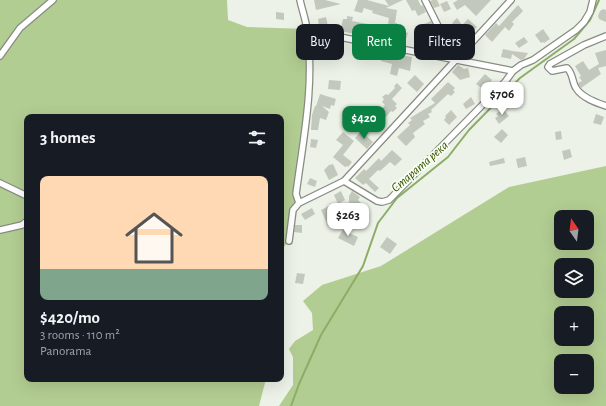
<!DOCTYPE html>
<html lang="en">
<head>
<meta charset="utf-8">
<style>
	:root { --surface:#171b24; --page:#20242c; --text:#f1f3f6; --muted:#9ea1a6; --accent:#0b8043 }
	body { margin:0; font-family:"Alegreya Sans",sans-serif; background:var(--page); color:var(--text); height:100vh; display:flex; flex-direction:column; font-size:15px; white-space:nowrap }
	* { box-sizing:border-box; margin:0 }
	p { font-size:13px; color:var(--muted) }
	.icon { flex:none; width:22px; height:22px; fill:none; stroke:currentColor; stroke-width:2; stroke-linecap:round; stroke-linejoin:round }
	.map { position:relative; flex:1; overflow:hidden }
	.side { position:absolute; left:24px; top:114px; width:260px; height:268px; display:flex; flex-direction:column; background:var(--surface); border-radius:8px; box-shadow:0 4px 16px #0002 }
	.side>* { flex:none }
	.guide { position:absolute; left:296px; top:24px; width:250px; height:36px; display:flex; gap:8px }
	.needle { width:26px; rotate:346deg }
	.fabs { position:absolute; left:554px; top:210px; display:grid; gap:8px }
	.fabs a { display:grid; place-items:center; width:40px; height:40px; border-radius:8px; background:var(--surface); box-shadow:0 4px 16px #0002; font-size:20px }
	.price { position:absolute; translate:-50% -34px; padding:0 9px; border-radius:8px; background:#fff; color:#222; font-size:13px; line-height:26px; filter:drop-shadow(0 1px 2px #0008) }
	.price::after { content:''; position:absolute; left:50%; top:24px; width:12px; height:9px; margin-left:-6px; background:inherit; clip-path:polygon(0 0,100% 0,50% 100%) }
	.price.on { background:var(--accent); color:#fff }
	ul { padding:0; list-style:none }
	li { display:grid; align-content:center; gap:8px; height:212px; padding:0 16px }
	li span { display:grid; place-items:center; height:124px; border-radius:8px; color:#555 }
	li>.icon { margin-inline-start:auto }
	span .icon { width:72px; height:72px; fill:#fffc; stroke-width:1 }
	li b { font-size:17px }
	h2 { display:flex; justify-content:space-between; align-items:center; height:48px; padding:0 16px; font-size:17px }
	.chip { padding:0 14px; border-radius:8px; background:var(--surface); box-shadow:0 4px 16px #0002; font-size:14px; line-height:36px }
	.chip.on { background:var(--accent); color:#fff }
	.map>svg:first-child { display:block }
</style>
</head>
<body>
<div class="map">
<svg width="606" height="406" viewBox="0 0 606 406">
	<rect width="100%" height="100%" fill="#ecf2e7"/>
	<path fill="#b2cd92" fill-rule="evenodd" d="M0,0H227L228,20L247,27L307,29L310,78L296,194L299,203L289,241L281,250V117H27V379H266L259,406H0Z
		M606,166V406H279L293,385V357L289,349L295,341L313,330L312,313L303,301L322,285L381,266L509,187ZM561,217H587V243H561ZM561,265H587V291H561ZM561,313H587V339H561ZM561,361H587V387H561Z"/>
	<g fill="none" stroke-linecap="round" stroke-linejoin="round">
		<path stroke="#8dad66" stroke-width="2" d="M291,406L299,384L321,335L363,266L378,223L397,198L448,157L469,130L520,78L574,39L590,20L599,0"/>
	</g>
	<path fill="#c3c8bd" d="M314,0H325L341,4L316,10Z
		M358,0H367L389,6L385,0H403L386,8L397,10L395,23H397L395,32L387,31L389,18L372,13L373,11L364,8L362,13L354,11Z
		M406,0H418L421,6L423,5L426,12L418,16L415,10L412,11Z
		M433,0H437L440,6L434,8L430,1Z
		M458,0H491L476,16L465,5L457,10L453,3Z
		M447,1L451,9L444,12L440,4Z
		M518,5L523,11L512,22L514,24L509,31L505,27L492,42L485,35L496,23L499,26Z
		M603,9L606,10V22L599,19L598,16L600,11Z
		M276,12L284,13V20L276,19Z
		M347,16L353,17L352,21L379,26L376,38L340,31L343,19H347Z
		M326,17L328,26L319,28L318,19Z
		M457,18L462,25L468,19L477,27L468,37L457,26L456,27L452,23Z
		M431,21L442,46L435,49L427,35H424L423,32L424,24Z
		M543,29L550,39L544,43L543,42L541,43L535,35Z
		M400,30L408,33L405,42L397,40Z
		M524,37L528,42L519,48L515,43Z
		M325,38L342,42L339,54L321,48Z
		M357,46L374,50L372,59L356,55Z
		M503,49L512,51L528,53L524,59L521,60L512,54L511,59L501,57Z
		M606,50V66L598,68L601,74L581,88L578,83L582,81L579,77L581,76L575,66L583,61L589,70L599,64L595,53Z
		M383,52L412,57L410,71L399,68L397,76L390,74L392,64L381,61Z
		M458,65L464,69L468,68L470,77L460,80L452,72Z
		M485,74L492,80L483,89L476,84Z
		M415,75L424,84L417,92L407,83Z
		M329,80L341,81L340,90L328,89Z
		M448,82L455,88L453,90L455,92L451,96L448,94L431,110L432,112L428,114L430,117L423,121L425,124L413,133L415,137L406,146L397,137L410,125L408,123L412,120L410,118L435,103L431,99Z
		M397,83L402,88L392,99L397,104L395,106L397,108L393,112L391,111L381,122L375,116L385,105L382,102L384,99L382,97L386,94L388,95L395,88L394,86Z
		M320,94L336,99L334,106L331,105L330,109L322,106L329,112L326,120L320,118L318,130H311L312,115L315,106H316Z
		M471,97L475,104L466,109L463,104Z
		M451,110L457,117L449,125L444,120L446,117L445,116Z
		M501,110L502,112L504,110L509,116L499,124L495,118L498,116L496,114Z
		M362,112L374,123L367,130L355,119Z
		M596,114L604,117L601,125L593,123Z
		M502,129L508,135L501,143L494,137Z
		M361,131L373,142L367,149L355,138Z
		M561,131L562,139L556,140L555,132Z
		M343,132L354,141L343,155L352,162L348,167L347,166L345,167L333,157L343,145L336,140Z
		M311,139L318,140L316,148L310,147Z
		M570,149L572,157L564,160L562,151Z
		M392,150L402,159L395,166L390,162L380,171L378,170L369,179L379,188L375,192L366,183L363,185L355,178L364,169L366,171L379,158L381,161Z
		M525,157L527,166L518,168L516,159Z
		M504,158L505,163L490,166L489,162Z
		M333,164L338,175L329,180L324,170L329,165Z
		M310,178L317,181L315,187L307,184Z
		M341,191L345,200L338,204L334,195Z
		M352,191L360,197L358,200L369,211L364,216L354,206L352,209L349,207V196Z
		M329,206L337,222L328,226L321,210Z
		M312,208L315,214L305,220L301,214Z
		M295,225H302V233L294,232Z
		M345,226L351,229L349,233L358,237L354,246L338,238Z
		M387,237L397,244L390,254L380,247Z
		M297,273L305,274L303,284L295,283Z"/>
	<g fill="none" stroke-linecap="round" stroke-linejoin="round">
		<defs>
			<path id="minor" d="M425,0L455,60
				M307,29L309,31L513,71
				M606,36L584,45L550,64L548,67L552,71L567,68C573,73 572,82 576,88C582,98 597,103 606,106
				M0,56L20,28L53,0
				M344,181L377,201L382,202L389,200L505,82L513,71L521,65L533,60L576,30L584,22L590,12L593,0
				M0,183L27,196
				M299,203L296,194C303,140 315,84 307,30C306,20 302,10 300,0
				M0,230L22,225L27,221
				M289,241L293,210L299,203L344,181L511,0"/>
		</defs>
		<use href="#minor" stroke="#878c82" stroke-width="8"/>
		<use href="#minor" stroke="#fff" stroke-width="5.5"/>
	</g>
	<g text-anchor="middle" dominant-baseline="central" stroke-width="3.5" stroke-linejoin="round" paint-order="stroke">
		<g font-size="13" font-style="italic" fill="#365200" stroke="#fafff6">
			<text transform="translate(420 167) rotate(-41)">Старата река</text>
		</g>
	</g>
</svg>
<div class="fabs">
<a><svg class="needle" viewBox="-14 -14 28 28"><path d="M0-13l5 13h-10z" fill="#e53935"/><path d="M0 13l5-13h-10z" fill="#9ea1a6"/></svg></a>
<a><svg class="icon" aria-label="layers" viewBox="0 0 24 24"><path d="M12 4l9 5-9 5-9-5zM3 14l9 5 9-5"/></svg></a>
<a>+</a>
<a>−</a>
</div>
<b class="price" style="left:502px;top:116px">$706</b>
<b class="price on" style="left:364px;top:140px">$420</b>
<b class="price" style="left:348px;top:237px">$263</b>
<div class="guide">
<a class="chip">Buy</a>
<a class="chip on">Rent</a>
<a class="chip">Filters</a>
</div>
<section class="side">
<h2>3 homes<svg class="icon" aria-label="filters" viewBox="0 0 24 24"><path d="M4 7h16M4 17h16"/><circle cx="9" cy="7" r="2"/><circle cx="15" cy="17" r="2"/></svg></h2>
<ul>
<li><span style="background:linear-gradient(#ffd9b3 75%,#7fa58c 0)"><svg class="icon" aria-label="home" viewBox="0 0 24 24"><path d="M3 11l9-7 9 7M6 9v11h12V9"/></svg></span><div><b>$420/mo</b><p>3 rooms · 110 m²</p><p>Panorama</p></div></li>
</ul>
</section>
</div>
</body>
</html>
